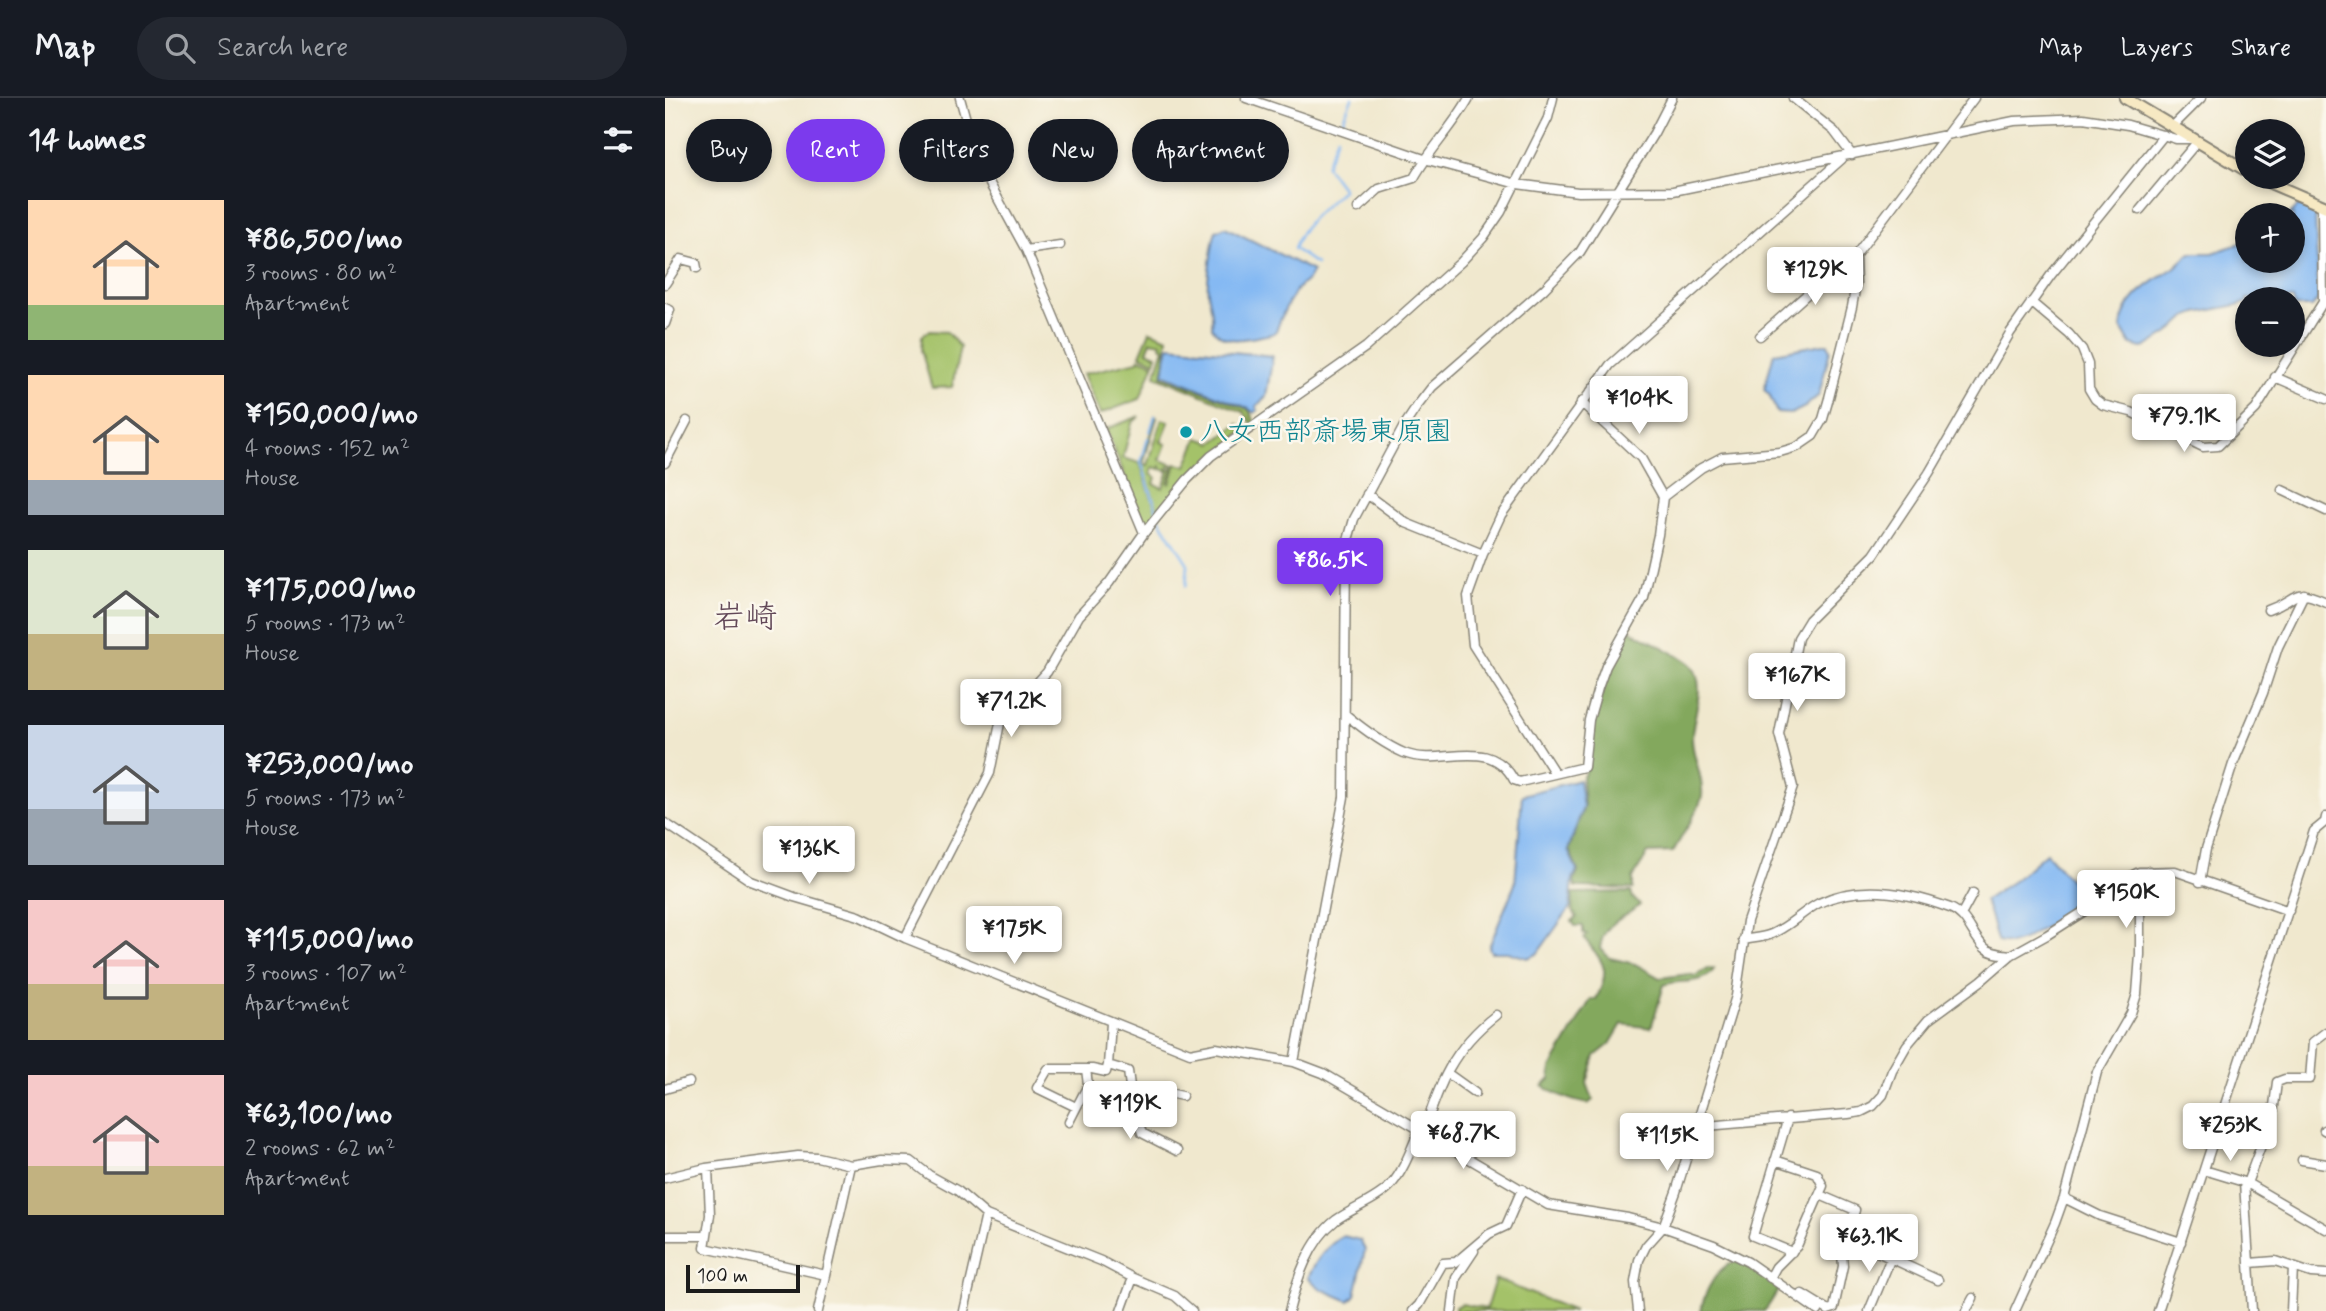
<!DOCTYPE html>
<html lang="en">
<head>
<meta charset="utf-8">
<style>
	:root { --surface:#171b24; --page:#242831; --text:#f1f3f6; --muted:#9ea1a6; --line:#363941; --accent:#7c3aed }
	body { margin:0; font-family:Mynerve,"Klee One",sans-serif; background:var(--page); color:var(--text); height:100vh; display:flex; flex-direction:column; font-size:26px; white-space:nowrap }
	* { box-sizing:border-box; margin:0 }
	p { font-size:23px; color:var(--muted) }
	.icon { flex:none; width:38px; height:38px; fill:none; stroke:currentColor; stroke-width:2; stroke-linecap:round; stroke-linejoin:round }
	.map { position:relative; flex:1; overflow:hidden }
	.drawer { display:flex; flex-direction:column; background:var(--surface); width:665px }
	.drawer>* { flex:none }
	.banner { position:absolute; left:21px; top:21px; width:665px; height:63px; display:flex; gap:14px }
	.fabs { position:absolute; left:1570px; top:21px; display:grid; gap:14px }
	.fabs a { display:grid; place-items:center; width:70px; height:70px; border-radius:50%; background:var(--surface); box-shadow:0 4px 10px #0003; font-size:35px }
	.scale { position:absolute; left:21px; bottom:18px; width:114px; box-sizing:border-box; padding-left:7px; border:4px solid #1c1c1c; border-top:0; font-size:19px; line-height:24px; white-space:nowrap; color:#1c1c1c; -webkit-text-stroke:5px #fbf7ec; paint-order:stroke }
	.price { position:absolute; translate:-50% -60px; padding:0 16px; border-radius:7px; background:#fff; color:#222; font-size:23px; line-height:46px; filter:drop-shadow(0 2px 4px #0008) }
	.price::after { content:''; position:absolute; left:50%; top:42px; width:21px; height:16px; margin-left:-10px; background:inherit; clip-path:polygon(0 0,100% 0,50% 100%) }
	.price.selected { background:var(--accent); color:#fff }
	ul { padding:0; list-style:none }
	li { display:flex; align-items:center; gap:21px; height:175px; padding:0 28px }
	li span { display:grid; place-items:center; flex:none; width:196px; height:140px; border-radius:0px; color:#555 }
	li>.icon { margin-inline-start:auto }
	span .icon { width:84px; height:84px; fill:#fffc; stroke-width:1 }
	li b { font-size:30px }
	h2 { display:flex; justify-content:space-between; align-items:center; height:84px; padding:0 28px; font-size:30px }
	.tag { padding:0 24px; border-radius:32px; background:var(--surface); box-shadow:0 4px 10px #0003; font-size:24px; line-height:63px }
	.tag.selected { background:var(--accent); color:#fff }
	header { display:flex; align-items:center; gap:42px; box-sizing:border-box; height:98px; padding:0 35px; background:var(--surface); border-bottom:2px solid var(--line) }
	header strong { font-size:33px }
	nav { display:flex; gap:38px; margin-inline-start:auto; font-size:24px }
	.search { width:490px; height:63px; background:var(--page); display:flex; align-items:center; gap:18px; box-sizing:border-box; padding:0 24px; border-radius:38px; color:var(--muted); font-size:26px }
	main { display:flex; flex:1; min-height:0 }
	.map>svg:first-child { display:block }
</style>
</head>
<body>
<header>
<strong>Map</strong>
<div class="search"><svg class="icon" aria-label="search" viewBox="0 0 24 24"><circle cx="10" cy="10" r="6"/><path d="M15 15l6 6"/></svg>Search here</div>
<nav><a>Map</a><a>Layers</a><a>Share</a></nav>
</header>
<main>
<section class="drawer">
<h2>14 homes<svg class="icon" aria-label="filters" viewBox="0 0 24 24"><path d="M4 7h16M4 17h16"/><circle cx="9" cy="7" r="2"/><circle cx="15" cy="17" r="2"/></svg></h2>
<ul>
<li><span style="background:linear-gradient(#ffd9b3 75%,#8fb573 0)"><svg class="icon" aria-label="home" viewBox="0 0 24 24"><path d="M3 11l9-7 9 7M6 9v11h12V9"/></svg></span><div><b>¥86,500/mo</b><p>3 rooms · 80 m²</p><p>Apartment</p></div></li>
<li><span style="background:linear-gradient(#ffd9b3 75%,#9aa5b1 0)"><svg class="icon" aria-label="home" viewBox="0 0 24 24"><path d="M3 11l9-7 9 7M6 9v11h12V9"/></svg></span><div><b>¥150,000/mo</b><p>4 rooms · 152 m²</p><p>House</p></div></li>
<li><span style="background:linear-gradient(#dfe7d0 60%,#c2b280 0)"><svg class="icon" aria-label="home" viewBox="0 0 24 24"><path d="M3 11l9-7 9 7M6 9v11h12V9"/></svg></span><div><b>¥175,000/mo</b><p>5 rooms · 173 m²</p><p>House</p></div></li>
<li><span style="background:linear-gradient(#c9d6e8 60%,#9aa5b1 0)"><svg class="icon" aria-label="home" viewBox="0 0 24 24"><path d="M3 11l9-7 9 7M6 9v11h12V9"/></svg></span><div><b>¥253,000/mo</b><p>5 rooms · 173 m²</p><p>House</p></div></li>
<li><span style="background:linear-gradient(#f6c9c9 60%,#c2b280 0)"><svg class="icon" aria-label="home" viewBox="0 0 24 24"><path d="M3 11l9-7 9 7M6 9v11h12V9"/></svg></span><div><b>¥115,000/mo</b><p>3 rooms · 107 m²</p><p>Apartment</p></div></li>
<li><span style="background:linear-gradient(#f6c9c9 65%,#c2b280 0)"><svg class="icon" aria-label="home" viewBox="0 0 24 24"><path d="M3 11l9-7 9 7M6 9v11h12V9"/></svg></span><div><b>¥63,100/mo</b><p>2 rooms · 62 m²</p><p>Apartment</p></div></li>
</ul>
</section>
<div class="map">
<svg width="1661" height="1213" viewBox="0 0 1661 1213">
	<rect width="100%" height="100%" fill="#fbf7ec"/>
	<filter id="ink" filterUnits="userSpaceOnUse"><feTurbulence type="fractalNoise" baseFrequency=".0143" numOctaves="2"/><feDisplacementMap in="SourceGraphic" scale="14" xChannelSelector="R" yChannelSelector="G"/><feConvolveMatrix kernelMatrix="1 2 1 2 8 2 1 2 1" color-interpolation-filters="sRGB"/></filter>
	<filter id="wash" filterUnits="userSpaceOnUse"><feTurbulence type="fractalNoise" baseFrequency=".00686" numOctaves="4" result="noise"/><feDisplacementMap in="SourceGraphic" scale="28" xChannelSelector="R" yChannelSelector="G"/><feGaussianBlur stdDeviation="1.57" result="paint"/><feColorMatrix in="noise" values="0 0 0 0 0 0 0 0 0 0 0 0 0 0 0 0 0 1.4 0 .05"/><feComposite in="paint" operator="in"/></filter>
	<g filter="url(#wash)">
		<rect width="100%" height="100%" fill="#f0e8ce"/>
		<path fill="#a4c269" stroke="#606f42" stroke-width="2" d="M264,233L282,234L295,249L287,289L267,290L256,252L257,238Z
			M485,233L503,240L497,278L583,311L590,324L587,326L579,314L490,278L499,250L496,248L497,245L486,243L482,253L492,257L490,263L475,257Z
			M474,260L489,265L475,301L435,316L418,276L473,263Z
			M475,318L467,325L458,360L475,365L492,415L483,426H479L441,331Z
			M490,318L492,319L478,366L483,367L497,321L504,324L496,344L501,346L495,362L509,367L503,369L502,373L496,371V367L495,371L488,369L486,376L491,379L489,386L498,390L504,372L508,370L503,385L505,386L511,366L521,368L533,340L548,345L573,326L578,333L493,413L477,366Z
			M830,1181L909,1213H790V1209L797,1206L821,1211Z"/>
		<path fill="#83a85d" stroke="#50623c" stroke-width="2" d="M965,532C977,539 1019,559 1026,567C1043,586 1027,619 1027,640C1027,660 1039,678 1037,698C1036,710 1014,742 1008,754L983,755L968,780V791L911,789L909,784L913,773L904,751L919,708L917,681L922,670L925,623L936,591Z
			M966,794L968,800L975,807C957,822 938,824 935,851L945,860L970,866L995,880L1024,876L1030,878L1043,870L1049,871C1040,888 1014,881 999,887L986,930L957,926L945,946L930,958L922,985L928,1002L923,1006C907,1003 892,998 878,988L885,981L886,970L926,901H931C947,870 938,865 919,840L922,836L918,835V828H910L907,823L912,819L907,812L908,795Z
			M1073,1163L1115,1190C1109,1197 1106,1206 1099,1213H1036C1039,1194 1053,1166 1073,1163Z"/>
		<path fill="#85b9f3" stroke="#506a88" stroke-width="2" d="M1634,107L1650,114L1653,193V201L1647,209H1630L1628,201H1582V205L1532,215L1521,219L1505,234L1481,249L1477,250L1466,247L1456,230C1458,199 1487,185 1509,170C1515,165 1520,159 1526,155H1548L1582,143V163H1628V117H1624Z
			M560,129L648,173C645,181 639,184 633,190C623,202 617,218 611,233L607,236C588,239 560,250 547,229C548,215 546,209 543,195C541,187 548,140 551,133Z
			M1158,246H1163L1165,252L1154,297L1140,309L1126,316L1112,315L1104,296L1099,292L1109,255Z
			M504,248L608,258L601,298L591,309L593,312L589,315L583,310L498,276Z
			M914,682L918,709L903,752L912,772L908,781L905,810L872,856L862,860L843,854H826L824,849L850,786L857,697Z
			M1381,755L1424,803L1358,842L1345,846L1333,844C1327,831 1327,815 1319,803L1350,782Z
			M678,1138L695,1142L700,1152L690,1197L684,1203L656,1191L643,1180C650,1164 662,1147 678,1138Z"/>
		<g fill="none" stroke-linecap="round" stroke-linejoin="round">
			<path stroke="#85b9f3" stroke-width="2.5" d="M676,26L687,0
				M651,166L629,151C637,124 659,110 678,91L661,68L672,39
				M485,334L490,318
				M483,340L476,364L495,422L523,466L521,488"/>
		</g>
	</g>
	<g filter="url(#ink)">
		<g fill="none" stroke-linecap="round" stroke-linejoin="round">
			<defs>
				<path id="street" d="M295,0L313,64L361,152L479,435
					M581,0L759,61L852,86L913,94L1008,93L1349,23L1418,20L1463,27L1511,41H1526
					M1128,0L1169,33L1187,57
					M1507,29L1536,0
					M693,110L714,91L749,80C765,51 788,29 804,0
					M1475,112L1532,44
					M361,152L395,147
					M0,186L16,161L31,165L32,170
					M1366,204L1404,236L1417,251L1423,266L1424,291L1430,301L1438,307L1466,314L1538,349L1553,348L1591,311L1658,204L1657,107
					M0,210L5,212L0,226
					M1095,238L1177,165L1190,158
					M1610,279L1661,301
					M0,365L22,323
					M1617,392L1661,413
					M702,396L741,425L818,456
					M998,399L1036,370L1057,359L1115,354L1132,349L1148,338L1158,321L1164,300L1187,209L1191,186L1190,158L1309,0
					M1603,512C1635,501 1625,488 1661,504
					M680,616C697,630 718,646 739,655C777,670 824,636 849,682L855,684L919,669L924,622L933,590L941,568L979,500L993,437L998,399L976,360L916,304
					M889,674L808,547L803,498L818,456L836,417L945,267L1177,61
					M0,725L86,783L129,799L194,818L240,840L525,955L551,950L629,964L658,975L883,1107L963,1120L998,1129L1049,1147L1083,1164L1153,1213
					M1535,784L1541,751L1568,666L1598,595L1613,549L1639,496
					M1296,817L1308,795
					M240,840L325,675L337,615L360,598L382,574L414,518L444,485L479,435L522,382L546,358L701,249L796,164L818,140L836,114L883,20L888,0
					M1078,842C1086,840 1096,840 1104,837C1123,830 1137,814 1154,805C1195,785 1245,795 1285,810C1304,818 1306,837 1320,850C1327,856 1337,856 1346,857
					M446,925L443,967L463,973L467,1004L477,1035L512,1053
					M629,964L679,699L681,449L689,421L739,328L753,307L767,289L879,191L915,154L989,35L1007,0
					M782,975L810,995
					M0,991L24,984
					M466,996L486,1002L490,992L517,998
					M411,1009L372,990L383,971H427L441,974L443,967
					M1123,1020L1088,1138L1127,1154
					M404,1024L423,987L421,971
					M1030,1029L1183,1016L1196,1014L1208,1008L1218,997L1227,973L1242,947L1263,922L1316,883L1346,857L1382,837L1429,807L1456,783L1474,774L1510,773L1624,813
					M1659,1032L1661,1033
					M758,1036C775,985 787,951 831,917
					M1637,1062L1661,1066
					M43,1070L45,1117L40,1150L161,1177
					M1539,1072L1582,1085L1661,1131
					M0,1080L41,1070L133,1058L152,1059L186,1067L217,1062L246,1063L264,1077L293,1093L321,1117L436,1163L468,1180L510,1198L527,1213
					M1579,1084L1587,1213
					M1582,1085L1608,1016L1612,984L1620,981H1645L1648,944L1661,934
					M1399,1100L1435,1118L1516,1144
					M0,1138H41
					M1182,1140L1273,1182
					M1585,1165L1610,1163L1646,1175L1661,1176
					M1105,1180L1111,1169L1132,1148L1158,1088L1152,1076L1110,1062
					M1137,1196L1163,1212L1169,1210L1178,1168L1177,1156L1190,1112L1155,1097
					M153,1213L186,1067
					M299,1213L321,1117
					M456,1213L468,1180
					M624,1213C632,1181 644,1143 671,1122C688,1110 712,1102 726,1087C739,1072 746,1051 754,1033
					M748,1213L754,1207L778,1165L791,1164L824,1136L841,1128L857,1091
					M787,1213L791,1180L809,1153
					M973,1213L970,1184L974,1162L981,1148L998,1129L1011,1094L1071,898L1082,823L1128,689L1114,636L1133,540L1144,522L1209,457L1264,375L1345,235L1386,177L1499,37
					M1204,1213L1230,1150
					M1301,1213L1308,1200
					M1350,1213L1390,1125L1399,1100L1432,974L1466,915L1472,896L1475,857V817L1484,773
					M1493,1213L1649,733L1660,724L1661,719
					M1626,1213L1628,1169"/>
				<path id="secondary" d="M1460,0L1582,73
					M1591,79L1661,109"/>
			</defs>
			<use href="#street" stroke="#868275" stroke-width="11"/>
			<use href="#secondary" stroke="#868275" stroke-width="14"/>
			<use href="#street" stroke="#fff" stroke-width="8"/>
			<use href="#secondary" stroke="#f7e9c3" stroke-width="10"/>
		</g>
	</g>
	<circle fill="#0f9aa8" stroke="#fbf7ec" stroke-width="2.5" cx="521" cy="334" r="7"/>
	<g text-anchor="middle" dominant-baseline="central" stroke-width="5" stroke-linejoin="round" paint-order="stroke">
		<g font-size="28" fill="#0d838f" stroke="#fbf7ec" text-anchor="start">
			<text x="535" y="334">八女西部斎場東原園</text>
		</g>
		<g font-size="32" fill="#634959" stroke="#fbf7ec">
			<text x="80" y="520">岩崎</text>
		</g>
	</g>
</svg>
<div class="fabs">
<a><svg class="icon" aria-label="layers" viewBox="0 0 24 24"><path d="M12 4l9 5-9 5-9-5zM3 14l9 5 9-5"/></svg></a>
<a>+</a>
<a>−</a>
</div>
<div class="scale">100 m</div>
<b class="price" style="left:1150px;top:209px">¥129K</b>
<b class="price" style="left:974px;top:338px">¥104K</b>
<b class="price" style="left:1519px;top:356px">¥79.1K</b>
<b class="price selected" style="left:665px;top:500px">¥86.5K</b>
<b class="price" style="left:1132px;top:615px">¥167K</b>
<b class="price" style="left:346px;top:641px">¥71.2K</b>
<b class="price" style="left:144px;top:788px">¥136K</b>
<b class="price" style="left:1461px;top:832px">¥150K</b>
<b class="price" style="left:349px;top:868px">¥175K</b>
<b class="price" style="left:465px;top:1043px">¥119K</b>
<b class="price" style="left:1565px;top:1065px">¥253K</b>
<b class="price" style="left:798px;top:1073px">¥68.7K</b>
<b class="price" style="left:1002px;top:1075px">¥115K</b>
<b class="price" style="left:1204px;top:1176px">¥63.1K</b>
<div class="banner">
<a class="tag">Buy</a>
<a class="tag selected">Rent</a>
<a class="tag">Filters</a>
<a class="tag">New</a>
<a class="tag">Apartment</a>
</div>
</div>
</main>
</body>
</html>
